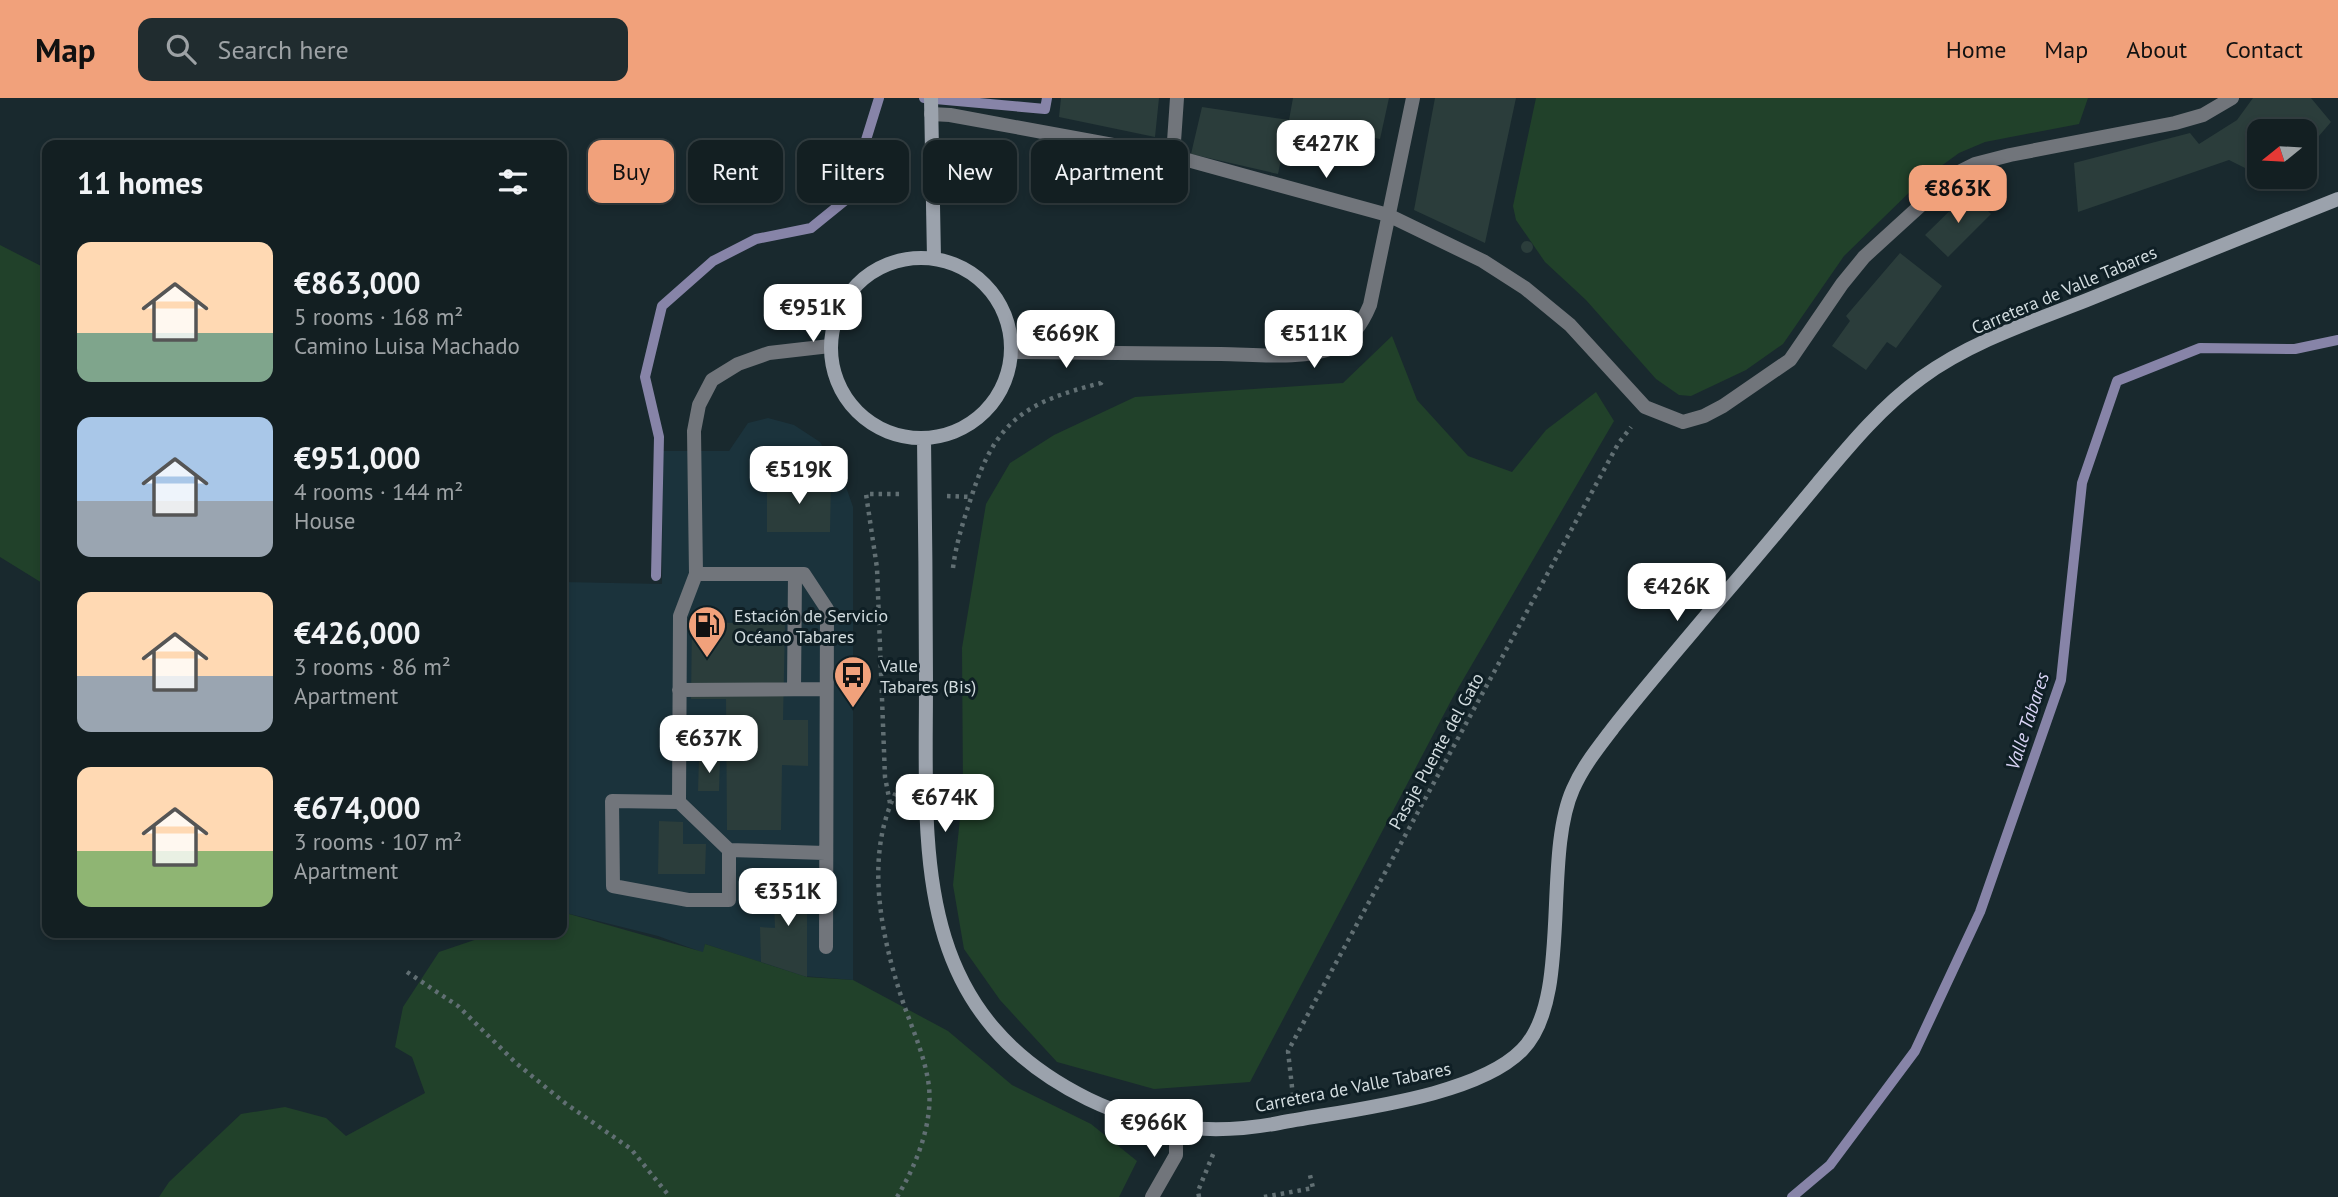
<!DOCTYPE html>
<html lang="en">
<head>
<meta charset="utf-8">
<style>
	:root { --surface:#131f22; --page:#202c2f; --text:#f1f3f6; --muted:#9da2a5; --line:#323d40; --accent:#f1a17b }
	body { margin:0; font-family:"PT Sans",sans-serif; background:var(--page); color:var(--text); height:100vh; display:flex; flex-direction:column; font-size:26px; white-space:nowrap }
	* { box-sizing:border-box; margin:0 }
	p { font-size:23px; color:var(--muted) }
	.icon { flex:none; width:38px; height:38px; fill:none; stroke:currentColor; stroke-width:2; stroke-linecap:round; stroke-linejoin:round }
	.map { position:relative; flex:1; overflow:hidden }
	.drawer { position:absolute; left:42px; top:42px; width:525px; height:798px; display:flex; flex-direction:column; background:var(--surface); border-radius:14px; box-shadow:0 4px 10px #0003,0 0 0 2px var(--line) }
	.drawer>* { flex:none }
	.top-card { position:absolute; left:588px; top:42px; width:665px; height:63px; display:flex; gap:14px }
	.needle { width:46px; rotate:252deg }
	.tools { position:absolute; left:2247px; top:21px; display:grid; gap:14px }
	.tools a { display:grid; place-items:center; width:70px; height:70px; border-radius:14px; background:var(--surface); box-shadow:0 4px 10px #0003,0 0 0 2px var(--line); font-size:35px }
	.price { position:absolute; translate:-50% -60px; padding:0 16px; border-radius:14px; background:#fff; color:#222; font-size:23px; line-height:46px; filter:drop-shadow(0 2px 4px #0008) }
	.price::after { content:''; position:absolute; left:50%; top:42px; width:21px; height:16px; margin-left:-10px; background:inherit; clip-path:polygon(0 0,100% 0,50% 100%) }
	.price.active { background:var(--accent); color:#111 }
	ul { padding:0; list-style:none }
	li { display:flex; align-items:center; gap:21px; height:175px; padding:0 35px }
	li span { display:grid; place-items:center; flex:none; width:196px; height:140px; border-radius:14px; color:#555 }
	li>.icon { margin-inline-start:auto }
	span .icon { width:84px; height:84px; fill:#fffc; stroke-width:1 }
	li b { font-size:30px }
	h2 { display:flex; justify-content:space-between; align-items:center; height:84px; padding:0 35px; font-size:30px }
	.chip { padding:0 24px; border-radius:14px; background:var(--surface); box-shadow:0 4px 10px #0003,0 0 0 2px var(--line); font-size:24px; line-height:63px }
	.chip.active { background:var(--accent); color:#111 }
	header { display:flex; align-items:center; gap:42px; box-sizing:border-box; height:98px; padding:0 35px; background:var(--accent); color:#111 }
	header strong { font-size:33px }
	nav { display:flex; gap:38px; margin-inline-start:auto; font-size:24px }
	.search { width:490px; height:63px; background:var(--page); display:flex; align-items:center; gap:18px; box-sizing:border-box; padding:0 24px; border-radius:14px; color:var(--muted); font-size:26px }
	.map>svg:first-child { display:block }
</style>
</head>
<body>
<header>
<strong>Map</strong>
<div class="search"><svg class="icon" aria-label="search" viewBox="0 0 24 24"><circle cx="10" cy="10" r="6"/><path d="M15 15l6 6"/></svg>Search here</div>
<nav><a>Home</a><a>Map</a><a>About</a><a>Contact</a></nav>
</header>
<div class="map">
<svg width="2338" height="1099" viewBox="0 0 2338 1099">
	<rect width="100%" height="100%" fill="#19292e"/>
	<path fill="#1b333c" d="M768,320L794,327L820,344L845,386L853,409V882L803,878L705,846L704,855L658,838L562,814V484L662,486L663,353H729L748,325Z"/>
	<path fill="#21412a" d="M1536,0H2088L2079,26L1985,44L1959,55L1922,82L1844,158L1783,246L1746,272L1691,298L1679,297L1656,281L1586,202L1545,164L1516,122L1513,108Z
		M0,147L47,171V488L0,459Z
		M1392,238L1417,302L1468,358L1512,374L1546,332L1596,294L1614,323L1453,599L1250,984L1154,991L1057,964L1000,902L964,851L953,787L963,692L962,550L986,406L1010,365L1054,337L1135,299L1343,285Z
		M562,814L703,854L705,846L807,879L853,882L948,933L1012,987L1091,1026L1137,1063L1119,1099H159L169,1084L241,1016L285,1009L326,1020L346,1038L425,995L412,959L395,949L403,909L439,854L495,835H562Z"/>
	<g fill="none" stroke-linecap="round" stroke-linejoin="round">
		<path stroke="#8784a8" stroke-width="10" d="M924,0L1045,11L1047,0
			M656,478L659,339L645,279L662,208L713,163L756,141L811,130L848,100L879,0
			M1792,1099L1830,1067L1915,953L1980,814L2061,582L2082,385L2117,283L2200,250L2295,251L2338,242"/>
	</g>
	<path fill="#2b3d3b" d="M1061,0H1159L1155,39L1059,19Z
		M1293,0H1389L1380,41L1289,22Z
		M1435,0H1516L1485,145L1414,112Z
		M2253,0H2311L2331,24L2312,46L2305,39V33L2294,29L2293,33H2259V60L2249,72L2229,62L2078,114L2074,65L2190,35L2199,46L2237,22Z
		M1202,9L1289,22L1278,76L1191,56Z
		M1969,94L1991,116L1948,159L1925,137Z
		M1521 149a6 6 0 1 1 12 0a6 6 0 1 1-12 0Z
		M1900,155L1942,188L1896,250L1887,244L1866,272L1832,248L1850,223L1846,218Z
		M767,383H831L830,434H767Z
		M692,524L785,526L783,622H808V668L782,667L781,732H727L726,601H691Z
		M699,660L720,661L719,693H698Z
		M659,723L683,724V746H706L705,776H658Z
		M773,780L807,781V879L761,864L760,829L775,830Z"/>
	<g fill="none" stroke-linecap="round" stroke-linejoin="round">
		<path stroke="#616f73" stroke-width="4.5" stroke-dasharray="3.5 5" stroke-linecap="butt" d="M947,398L971,399
			M953,470C956,445 964,421 972,397C996,322 1026,304 1101,285L1104,280
			M890,705L885,679L877,470L866,396H900
			M407,874L458,908L516,965L565,1005L631,1051L670,1099
			M1293,998L1288,953L1618,346L1631,329
			M897,1099C917,1066 935,1021 928,982C923,952 909,924 900,895C879,829 864,750 900,687
			M1199,1099L1198,1093L1214,1054
			M1264,1099L1313,1090L1309,1073"/>
		<path stroke="#71757b" stroke-width="14" d="M696,476H804L827,511L826,849
			M794,591L795,476
			M679,592L826,591
			M679,704L612,703L613,788L688,802H729V752
			M825,755L729,752L679,704L680,518L696,476L694,333L699,307L712,282L738,266L769,255L830,248"/>
		<path stroke="#71757b" stroke-width="14" d="M931,16L950,17L1173,58L1388,117L1483,163L1525,190L1570,227L1645,309L1683,324L1704,318L1723,308L1790,262L1842,186L1864,159L1955,76L1975,66L2010,57L2175,25L2203,17L2232,0
			M1173,58L1177,0
			M1013,254C1082,255 1152,255 1221,256C1252,256 1304,262 1332,250C1352,241 1362,226 1370,207L1413,0
			M1152,1099L1176,1057V1031"/>
		<path stroke="#9ba2ac" stroke-width="14" d="M931,0L934,160
			M831 250a90 90 0 1 1 180 0a90 90 0 1 1-180 0Z
			M924,340C925,422 926,503 926,585C926,755 910,913 1088,1001C1150,1031 1211,1038 1279,1025C1345,1012 1475,1000 1522,952C1573,901 1542,760 1573,691C1583,668 1598,650 1613,630C1646,588 1681,548 1715,507C1750,467 1784,426 1818,385C1849,348 1881,309 1921,280C1970,244 2031,224 2087,202C2171,168 2254,134 2338,101"/>
	</g>
	<defs>
		<symbol id="fuel-pin" viewBox="-11 -11 22 30"><path d="M0 17L-7.5 6A9.5 9.5 0 1 1 7.5 6Z" fill="#f1a17b" stroke="#0f1f25"/><path d="M-5.5-6h7V0h2V4h1.3V-2.5L3-4.5l.8-.8L6-3V5H2.5V1h-1V6h-7ZM-4.2-4.7v3.2H.2V-4.7Z" fill="#111"/></symbol>
		<symbol id="bus-pin" viewBox="-11 -11 22 30"><path d="M0 17L-7.5 6A9.5 9.5 0 1 1 7.5 6Z" fill="#f1a17b" stroke="#0f1f25"/><path d="M-5-6H5V4H4V6H2V4H-2V6H-4V4H-5ZM-3.5-4V0h7V-4ZM-3.5 1.2v1.5H-2V1.2ZM2 1.2v1.5H3.5V1.2Z" fill="#111"/></symbol>
	</defs>
	<g fill-rule="evenodd">
		<use href="#fuel-pin" x="685" y="505" width="44" height="60"/>
		<use href="#bus-pin" x="831" y="555" width="44" height="60"/>
	</g>
	<g text-anchor="middle" dominant-baseline="central" stroke-width="6" stroke-linejoin="round" paint-order="stroke">
		<g font-size="18" fill="#d2dcdf" stroke="#0f1f25">
			<text transform="translate(2064 192) rotate(-23)">Carretera de Valle Tabares</text>
			<text transform="translate(1436 653) rotate(-61)">Pasaje Puente del Gato</text>
			<text transform="translate(1353 989) rotate(-11)">Carretera de Valle Tabares</text>
		</g>
		<g font-size="18" fill="#d2dcdf" stroke="#0f1f25" text-anchor="start">
			<text x="734" y="517">Estación de Servicio<tspan x="734" dy="21">Océano Tabares</tspan></text>
			<text x="880" y="567">Valle<tspan x="880" dy="21">Tabares (Bis)</tspan></text>
		</g>
		<g font-size="19" font-style="italic" fill="#d9d4f5" stroke="#0f1f25">
			<text transform="translate(2027 623) rotate(-72)">Valle Tabares</text>
		</g>
	</g>
</svg>
<div class="tools">
<a><svg class="needle" viewBox="-14 -14 28 28"><path d="M0-13l5 13h-10z" fill="#e53935"/><path d="M0 13l5-13h-10z" fill="#9da2a5"/></svg></a>
</div>
<b class="price" style="left:1326px;top:82px">€427K</b>
<b class="price active" style="left:1958px;top:127px">€863K</b>
<b class="price" style="left:813px;top:246px">€951K</b>
<b class="price" style="left:1066px;top:272px">€669K</b>
<b class="price" style="left:1314px;top:272px">€511K</b>
<b class="price" style="left:799px;top:408px">€519K</b>
<b class="price" style="left:1677px;top:525px">€426K</b>
<b class="price" style="left:709px;top:677px">€637K</b>
<b class="price" style="left:945px;top:736px">€674K</b>
<b class="price" style="left:788px;top:830px">€351K</b>
<b class="price" style="left:1154px;top:1061px">€966K</b>
<div class="top-card">
<a class="chip active">Buy</a>
<a class="chip">Rent</a>
<a class="chip">Filters</a>
<a class="chip">New</a>
<a class="chip">Apartment</a>
</div>
<section class="drawer">
<h2>11 homes<svg class="icon" aria-label="filters" viewBox="0 0 24 24"><path d="M4 7h16M4 17h16"/><circle cx="9" cy="7" r="2"/><circle cx="15" cy="17" r="2"/></svg></h2>
<ul>
<li><span style="background:linear-gradient(#ffd9b3 65%,#7fa58c 0)"><svg class="icon" aria-label="home" viewBox="0 0 24 24"><path d="M3 11l9-7 9 7M6 9v11h12V9"/></svg></span><div><b>€863,000</b><p>5 rooms · 168 m²</p><p>Camino Luisa Machado</p></div></li>
<li><span style="background:linear-gradient(#a9c7e8 60%,#9aa5b1 0)"><svg class="icon" aria-label="home" viewBox="0 0 24 24"><path d="M3 11l9-7 9 7M6 9v11h12V9"/></svg></span><div><b>€951,000</b><p>4 rooms · 144 m²</p><p>House</p></div></li>
<li><span style="background:linear-gradient(#ffd9b3 60%,#9aa5b1 0)"><svg class="icon" aria-label="home" viewBox="0 0 24 24"><path d="M3 11l9-7 9 7M6 9v11h12V9"/></svg></span><div><b>€426,000</b><p>3 rooms · 86 m²</p><p>Apartment</p></div></li>
<li><span style="background:linear-gradient(#ffd9b3 60%,#8fb573 0)"><svg class="icon" aria-label="home" viewBox="0 0 24 24"><path d="M3 11l9-7 9 7M6 9v11h12V9"/></svg></span><div><b>€674,000</b><p>3 rooms · 107 m²</p><p>Apartment</p></div></li>
</ul>
</section>
</div>
</body>
</html>
